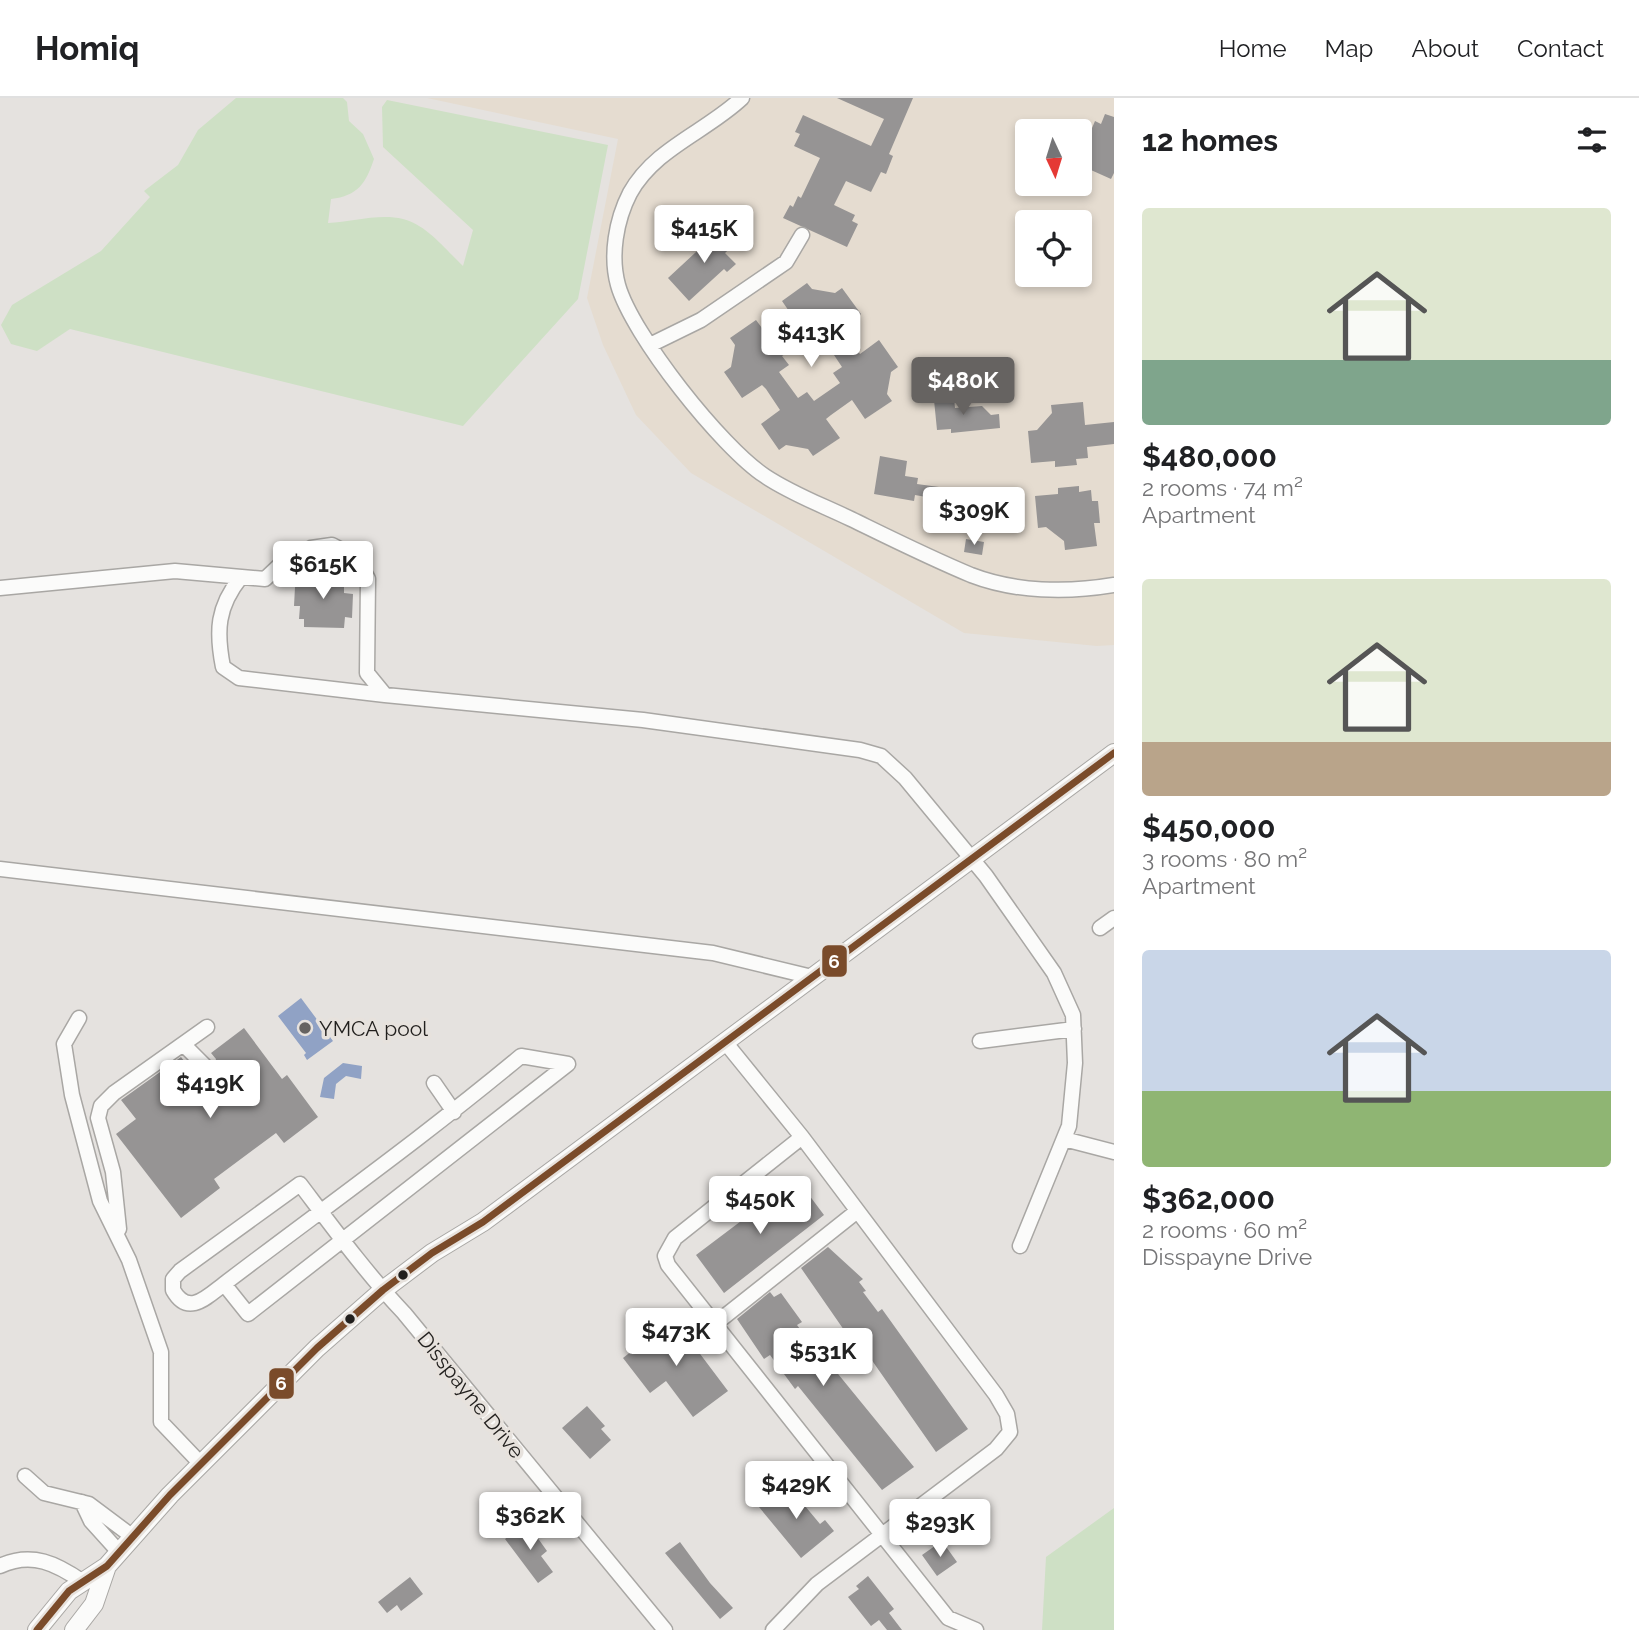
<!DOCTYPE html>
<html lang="en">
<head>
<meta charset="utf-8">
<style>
	:root { --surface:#fff; --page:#f6f6f6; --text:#202124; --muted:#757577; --line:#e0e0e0; --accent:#666361 }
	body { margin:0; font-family:Raleway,sans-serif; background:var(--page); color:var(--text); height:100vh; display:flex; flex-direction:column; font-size:26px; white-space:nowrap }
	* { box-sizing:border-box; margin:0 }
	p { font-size:23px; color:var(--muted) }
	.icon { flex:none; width:38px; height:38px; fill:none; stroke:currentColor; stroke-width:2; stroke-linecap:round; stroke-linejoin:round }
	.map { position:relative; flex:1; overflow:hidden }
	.sheet { display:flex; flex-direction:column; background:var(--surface); width:525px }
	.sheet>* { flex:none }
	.needle { width:46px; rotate:176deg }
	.fabs { position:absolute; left:1015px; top:21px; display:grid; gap:14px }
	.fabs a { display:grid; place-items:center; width:77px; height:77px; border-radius:7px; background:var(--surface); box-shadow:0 4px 10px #0003; font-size:35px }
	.price { position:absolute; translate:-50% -60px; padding:0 16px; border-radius:7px; background:#fff; color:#222; font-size:23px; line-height:46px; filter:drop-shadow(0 2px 4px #0008) }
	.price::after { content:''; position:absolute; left:50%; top:42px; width:21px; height:16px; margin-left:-10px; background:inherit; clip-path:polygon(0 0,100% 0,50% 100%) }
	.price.current { background:var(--accent); color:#fff }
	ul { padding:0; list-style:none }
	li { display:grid; align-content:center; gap:14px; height:371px; padding:0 28px }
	li span { display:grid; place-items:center; height:217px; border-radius:7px; color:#555 }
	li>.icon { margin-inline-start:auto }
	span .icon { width:126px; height:126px; fill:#fffc; stroke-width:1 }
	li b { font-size:30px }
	h2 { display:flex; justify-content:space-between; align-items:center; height:84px; padding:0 28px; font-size:30px }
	header { display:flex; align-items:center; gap:42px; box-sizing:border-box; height:98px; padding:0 35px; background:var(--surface); border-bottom:2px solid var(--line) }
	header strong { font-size:33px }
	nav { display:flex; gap:38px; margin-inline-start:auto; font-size:24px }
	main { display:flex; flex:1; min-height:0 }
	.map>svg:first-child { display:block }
</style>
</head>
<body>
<header>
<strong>Homiq</strong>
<nav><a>Home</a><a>Map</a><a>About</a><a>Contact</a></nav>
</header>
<main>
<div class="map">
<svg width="1114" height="1532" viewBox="0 0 1114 1532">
	<rect width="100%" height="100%" fill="#e5e2df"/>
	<path fill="#e5dcd0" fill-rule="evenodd" d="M427,0H1114V547L1097,548L964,535L691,375L636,317L603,247L587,200L618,41ZM1027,33H1080V86H1027ZM1027,124H1080V177H1027Z"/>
	<path fill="#cee0c5" d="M236,0H343L347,4L349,23L363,36L374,61C366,85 358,98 331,101L328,125C352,124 379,115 403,121C426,126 447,153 463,168L473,132L383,49L382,9L387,2L608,47L578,201L463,328L70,231L37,253L11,246L1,227L12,207L101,153L150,99L144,93L178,67L198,32Z
		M1114,1410V1532H1042L1046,1459Z"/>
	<path fill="#90a2c5" d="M301,900L333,943L307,962L304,957L306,955L278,918Z
		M343,965L362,968L361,981L346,978L336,986L334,1001L320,999L324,980Z"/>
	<path fill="#969494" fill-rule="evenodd" d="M837,0H913L889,56L893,58L886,76L881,74L871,94L846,83L834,107L855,117L852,123L858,126L847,149L783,120L790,107L793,109L798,98L801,100L820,60L794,48L800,36L795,34L803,17L871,48L884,21Z
		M1105,16L1114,19V75L1111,81L1082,68L1091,46L1086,44L1095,23L1101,26Z
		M723,129L737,144L725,155L736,166L727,174L724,171L689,203L668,180Z
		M807,185L812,191L835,195L842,190L861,216L842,230L860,256L879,242L898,269L891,274L887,296L892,303L865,321L852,302L831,317L826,321L840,340L813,358L808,351L786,347L779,352L761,326L780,312L766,291L762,287L742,300L724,274L731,269L735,247L730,240L756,222L770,241L795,222L782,203ZM808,240L815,249L824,242L842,269L833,275L840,285L814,303L807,294L798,300L779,274L789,267L782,258Z
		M954,300L955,310L982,308L991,317L999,316L1000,330L951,335V331L937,332L934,302Z
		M1083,304L1085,327L1114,324V346L1087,349L1088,360L1076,361L1077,367L1055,369V363L1031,365L1028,333L1037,332L1052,315L1051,307Z
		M880,358L907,363L905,378L918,380L917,386L939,389L937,401L915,397L914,403L874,396Z
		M1079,388V394L1091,392L1092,403H1098L1100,425H1094L1097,448L1065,452L1064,443L1046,429L1038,430L1035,398L1058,396V390Z
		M966,441L984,444L982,457L964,454Z
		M309,472L329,473V484L344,485V495L353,496L352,520L345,519L344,530L304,529V521H299L300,508H294L295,489H300L301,476H309Z
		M244,930L282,981L287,977L318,1019L284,1045L276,1035L214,1081L220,1090L181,1120L116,1036L136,1021L121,1002L181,959L195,977L212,976L216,961L211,955Z
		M797,1081L824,1117L724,1195L696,1157Z
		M828,1149L863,1181L859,1184L866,1193L863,1194L878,1214L882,1211L968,1331L936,1354L857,1241L853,1245L801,1170Z
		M770,1194L774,1199L781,1195L802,1224L797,1227L831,1273L834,1271L914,1369L882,1392L798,1288L795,1291L770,1257L764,1261L737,1221Z
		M673,1220L728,1293L693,1319L666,1283L650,1295L623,1260Z
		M587,1308L605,1328L601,1331L611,1342L590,1361L562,1330Z
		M789,1386L809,1405L805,1408L820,1426L825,1422L834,1433L801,1460L759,1409Z
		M527,1425L547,1453L541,1458L553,1474L538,1485L505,1441Z
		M942,1443L957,1464L937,1478L922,1457Z
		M680,1444L710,1485L733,1510L720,1521L665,1455Z
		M868,1478L894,1511L889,1515L902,1532H887L879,1522L871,1528L848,1499L859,1491L856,1488Z
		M410,1479L423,1496L401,1513L397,1507L387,1515L378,1504Z"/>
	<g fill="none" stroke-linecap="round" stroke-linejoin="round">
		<defs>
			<path id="minor" d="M742,0C706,34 655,50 630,95C616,122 610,158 618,187C632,237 722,350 765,378C792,396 822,407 851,421C890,440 930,460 971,477C1015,494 1067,495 1114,487
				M650,247L701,222L786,164L802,137
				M241,479C217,509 216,533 223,569L239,580L385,597
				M0,490L175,473L265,481L283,464L311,450L332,447L357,460L368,481L367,575L385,597L643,622L860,652L881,658L905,680L986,778L1054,875L1073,917L1075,965L1069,1028L1020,1148
				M0,771L713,855L812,879
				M1100,830L1114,820
				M79,920L64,946L72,997L100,1103L129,1162L161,1254V1324L201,1366
				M980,943L1074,931
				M725,944L802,1039L996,1297L1007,1316L1010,1334L996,1351L817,1486L773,1532
				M183,946L206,969
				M434,985L454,1014
				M802,1039L675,1140L665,1158L668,1167L948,1520L976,1532
				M1064,1041L1114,1054
				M119,1131L113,1074L98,1020L101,1008L114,995L207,929
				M224,1186C324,1110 425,1038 521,958L568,966L248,1216L224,1186C207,1199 188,1219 173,1192V1181L180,1173L300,1086C334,1131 366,1175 404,1215L665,1532
				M715,1226L856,1114
				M25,1378L44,1395L89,1406L133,1439
				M82,1404L91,1423L119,1454
				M0,1468C32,1453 57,1466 83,1484"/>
			<path id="major" d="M37,1532L69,1493L107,1468L170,1397L317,1250L383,1192L432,1155L483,1124L1114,655
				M74,1532L94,1506L107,1468"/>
		</defs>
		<use href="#minor" stroke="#a9a7a4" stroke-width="17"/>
		<use href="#major" stroke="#a9a7a4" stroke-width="20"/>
		<use href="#minor" stroke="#fbfbfa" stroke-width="14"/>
		<use href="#major" stroke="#fbfbfa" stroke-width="18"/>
		<defs>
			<path id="bus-1" d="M37,1532L69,1493L107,1468L170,1397L317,1250L383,1192L432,1155L483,1124L1114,655"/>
		</defs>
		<use href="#bus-1" stroke="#e7e2dd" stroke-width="12"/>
		<use href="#bus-1" stroke="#7a4b2a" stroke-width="7"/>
	</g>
	<circle fill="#666361" stroke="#e7e2dd" stroke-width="2.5" cx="305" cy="930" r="7"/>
	<g fill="#211f1d" stroke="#e7e2dd" stroke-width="2.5">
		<circle cx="403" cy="1177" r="6"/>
		<circle cx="350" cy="1221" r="6"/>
	</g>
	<g text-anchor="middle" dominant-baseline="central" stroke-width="7" stroke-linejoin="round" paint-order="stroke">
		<g font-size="21" fill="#211f1d" stroke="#e7e2dd" text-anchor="start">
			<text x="319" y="930">YMCA pool</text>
		</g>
		<g font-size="21" fill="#211f1d" stroke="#e7e2dd">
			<text transform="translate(471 1297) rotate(51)">Disspayne Drive</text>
		</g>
	</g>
	<g stroke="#e7e2dd" stroke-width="2.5">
		<rect x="821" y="846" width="27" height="34" rx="7" fill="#7a4b2a"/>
		<rect x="268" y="1269" width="27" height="33" rx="7" fill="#7a4b2a"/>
	</g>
	<g font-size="19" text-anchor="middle" font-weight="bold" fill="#fff">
		<text x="834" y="870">6</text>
		<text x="281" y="1292">6</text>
	</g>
</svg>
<div class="fabs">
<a><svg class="needle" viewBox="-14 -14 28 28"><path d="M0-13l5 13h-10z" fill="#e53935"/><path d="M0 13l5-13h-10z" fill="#757577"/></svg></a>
<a><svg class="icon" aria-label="locate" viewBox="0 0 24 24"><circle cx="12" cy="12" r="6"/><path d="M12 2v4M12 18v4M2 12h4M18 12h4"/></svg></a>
</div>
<b class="price" style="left:704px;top:167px">$415K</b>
<b class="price" style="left:811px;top:271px">$413K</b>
<b class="price current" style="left:963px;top:319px">$480K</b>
<b class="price" style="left:974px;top:449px">$309K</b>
<b class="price" style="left:323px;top:503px">$615K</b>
<b class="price" style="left:210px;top:1022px">$419K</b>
<b class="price" style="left:760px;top:1138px">$450K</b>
<b class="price" style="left:676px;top:1270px">$473K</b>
<b class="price" style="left:823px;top:1290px">$531K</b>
<b class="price" style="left:796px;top:1423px">$429K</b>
<b class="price" style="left:530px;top:1454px">$362K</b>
<b class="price" style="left:940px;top:1461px">$293K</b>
</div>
<section class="sheet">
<h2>12 homes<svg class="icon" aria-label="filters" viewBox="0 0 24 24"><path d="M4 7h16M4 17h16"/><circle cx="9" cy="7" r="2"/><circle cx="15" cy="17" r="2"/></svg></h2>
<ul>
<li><span style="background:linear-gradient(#dfe7d0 70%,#7fa58c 0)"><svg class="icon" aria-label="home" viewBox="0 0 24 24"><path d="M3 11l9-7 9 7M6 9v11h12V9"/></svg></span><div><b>$480,000</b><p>2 rooms · 74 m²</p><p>Apartment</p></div></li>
<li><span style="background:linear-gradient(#dfe7d0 75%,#b9a48a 0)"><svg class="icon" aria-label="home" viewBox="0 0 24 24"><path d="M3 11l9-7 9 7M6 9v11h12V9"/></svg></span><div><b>$450,000</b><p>3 rooms · 80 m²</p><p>Apartment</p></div></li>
<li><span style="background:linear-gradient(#c9d6e8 65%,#8fb573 0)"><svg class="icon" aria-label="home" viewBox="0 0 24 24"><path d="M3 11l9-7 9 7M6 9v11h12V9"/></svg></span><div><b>$362,000</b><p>2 rooms · 60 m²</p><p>Disspayne Drive</p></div></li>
</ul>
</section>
</main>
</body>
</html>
